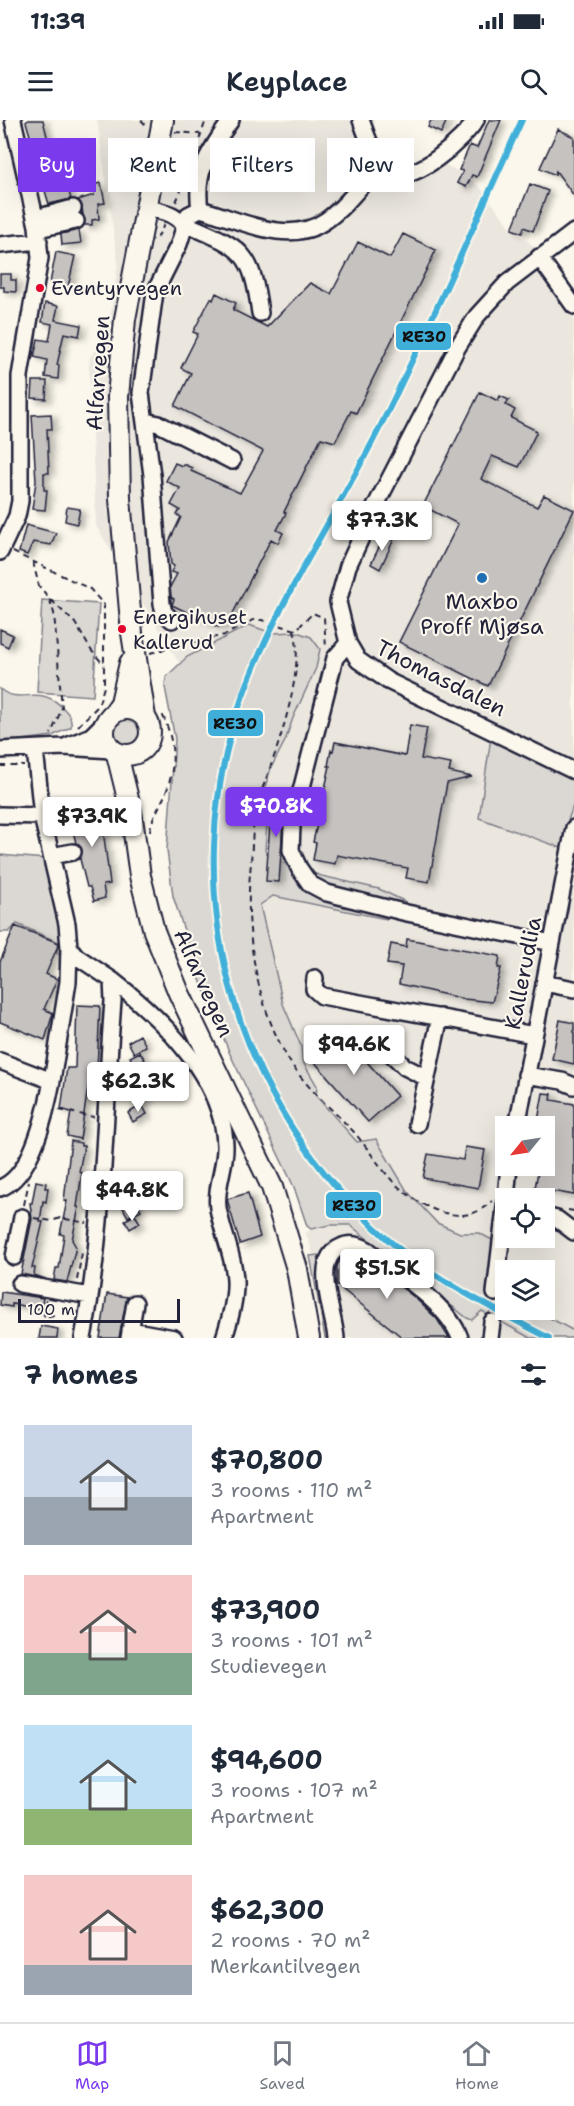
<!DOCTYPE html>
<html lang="en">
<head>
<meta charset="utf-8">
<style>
	:root { --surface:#fff; --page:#f2f2f3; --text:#1f2937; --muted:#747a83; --line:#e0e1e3; --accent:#7c3aed }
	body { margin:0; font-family:"Shantell Sans",sans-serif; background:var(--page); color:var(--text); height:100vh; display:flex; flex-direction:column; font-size:22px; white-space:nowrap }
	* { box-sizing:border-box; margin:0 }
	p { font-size:20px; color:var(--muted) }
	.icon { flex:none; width:33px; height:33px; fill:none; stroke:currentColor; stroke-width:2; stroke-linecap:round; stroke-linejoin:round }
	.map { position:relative; height:1218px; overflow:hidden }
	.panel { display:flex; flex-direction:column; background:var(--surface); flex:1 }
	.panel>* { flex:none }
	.hud { position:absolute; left:18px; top:18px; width:538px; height:54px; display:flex; gap:12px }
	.needle { width:39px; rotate:240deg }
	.buttons { position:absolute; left:495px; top:996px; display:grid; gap:12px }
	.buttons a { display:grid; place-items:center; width:60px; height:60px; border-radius:0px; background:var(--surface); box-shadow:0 6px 24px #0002; font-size:30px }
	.scale { position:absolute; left:18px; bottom:15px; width:162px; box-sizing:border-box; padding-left:6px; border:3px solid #22223b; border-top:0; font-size:16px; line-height:21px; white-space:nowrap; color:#22223b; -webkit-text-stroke:4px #fbf7ec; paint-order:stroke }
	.price { position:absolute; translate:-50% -51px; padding:0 14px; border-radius:6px; background:#fff; color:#222; font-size:20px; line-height:39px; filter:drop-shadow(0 2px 3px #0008) }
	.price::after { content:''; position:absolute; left:50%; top:36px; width:18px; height:14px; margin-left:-9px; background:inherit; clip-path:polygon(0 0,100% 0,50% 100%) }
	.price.active { background:var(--accent); color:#fff }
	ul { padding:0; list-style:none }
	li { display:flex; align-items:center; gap:18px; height:150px; padding:0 24px }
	li span { display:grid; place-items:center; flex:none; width:168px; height:120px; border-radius:0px; color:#555 }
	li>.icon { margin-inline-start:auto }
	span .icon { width:72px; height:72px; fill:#fffc; stroke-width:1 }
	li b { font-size:26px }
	h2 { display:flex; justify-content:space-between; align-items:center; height:72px; padding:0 24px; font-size:26px }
	.tag { padding:0 21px; border-radius:0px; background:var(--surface); box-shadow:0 6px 24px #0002; font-size:21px; line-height:54px }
	.tag.active { background:var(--accent); color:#fff }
	.status { display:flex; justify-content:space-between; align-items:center; height:42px; padding:0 30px; background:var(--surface); direction:ltr }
	.status svg { height:16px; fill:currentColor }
	header { display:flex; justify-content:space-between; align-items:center; height:78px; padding:0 24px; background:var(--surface); font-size:27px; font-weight:600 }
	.tab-bar { display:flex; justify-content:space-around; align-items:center; height:84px; border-top:2px solid var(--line); background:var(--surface); font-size:16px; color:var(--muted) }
	.tab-bar a { display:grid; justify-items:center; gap:3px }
	.tab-bar .active { color:var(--accent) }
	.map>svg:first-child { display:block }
</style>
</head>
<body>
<div class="status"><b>11:39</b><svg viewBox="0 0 49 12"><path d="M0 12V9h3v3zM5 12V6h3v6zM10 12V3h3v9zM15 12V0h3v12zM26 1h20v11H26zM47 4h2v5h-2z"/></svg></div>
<header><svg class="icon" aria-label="menu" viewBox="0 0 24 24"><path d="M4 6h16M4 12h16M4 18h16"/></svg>Keyplace<svg class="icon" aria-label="search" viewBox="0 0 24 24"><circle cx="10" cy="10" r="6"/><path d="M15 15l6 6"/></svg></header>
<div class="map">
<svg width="574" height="1218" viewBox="0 0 574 1218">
	<defs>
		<filter id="shadow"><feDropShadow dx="5" dy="3" stdDeviation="3" flood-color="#0004"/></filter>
	</defs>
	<rect width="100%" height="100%" fill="#fbf7ec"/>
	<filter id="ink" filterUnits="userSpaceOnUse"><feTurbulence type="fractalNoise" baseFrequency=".0167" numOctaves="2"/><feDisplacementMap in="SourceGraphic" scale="12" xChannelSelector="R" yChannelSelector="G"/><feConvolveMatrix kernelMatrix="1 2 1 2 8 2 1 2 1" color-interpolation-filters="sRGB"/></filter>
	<g filter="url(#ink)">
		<path fill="#ebe7df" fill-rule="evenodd" d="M97,0H374L378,21L392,42L400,47L438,41L463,54L479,66L513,110L540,131L574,169V650L488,626L486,657L564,729L565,709L574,683V1211L535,1190H544V1150H506L505,1175L493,1166L479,1113H460L437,1103L407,1071L376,1019L357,1023L329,993L316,976L317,966L302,940L301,926L287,899L275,855L260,785L272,776L386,799L393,774L273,741L265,730L267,704L259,686L271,648L285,621L311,517L297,513H272L249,505L179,543L96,406L89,246L90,236L101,226L108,212L118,143ZM506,1006H544V1046H506ZM506,1078H544V1118H506Z
			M340,1104L350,1105L363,1113L467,1198L472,1200L480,1195L482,1190L530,1218H326L315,1141L306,1113L311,1109Z"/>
		<path fill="#dbd8d3" stroke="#7e7d87" stroke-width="1.5" d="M42,480L99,484L93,576L37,572Z
			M249,505L272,513L297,512L311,517L320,529L316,548L293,598L285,621L271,648L259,686L267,704L265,730L269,738L322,756L379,769L406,782L403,791L386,799L273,776L260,785L283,884L301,926L302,940L317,966L316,976L357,1022L376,1019L407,1071L437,1103L460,1113H479L496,1122L493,1166L505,1175L506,1190H535L574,1211V1218H530L482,1191L472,1200L467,1198L350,1105H330L311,1109L307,1106L294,1067L230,934L199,857L173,776L167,730L175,619L165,567L166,557L187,537Z
			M0,569C21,587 39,561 65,590C70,595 72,600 71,607L52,616L0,623Z
			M110 613a17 17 0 1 1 34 0a17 17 0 1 1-34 0Z
			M491,617L574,650V683L565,709L564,729L479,698Z
			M0,735L45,739L67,829L61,835L56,833L60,823L17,804L9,812H0Z
			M318,1135V1155L331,1218H325L310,1136Z"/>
		<path fill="#c6c2c0" stroke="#22223b" stroke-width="1.5" filter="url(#shadow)" d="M28,0H43L55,49L41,53L26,2Z
			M431,0H447L441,13L428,7Z
			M489,0H501L477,57L472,55L466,67L457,63L463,51L459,50L470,25L477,28Z
			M558,9L574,17V76L556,51L555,55L540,48Z
			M101,63L105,83L98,84L99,99L92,100V105H84L82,86L78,80L94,75L92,65Z
			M530,64L548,71L533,111L524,107L522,113L512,109Z
			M67,65L71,79L49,84L45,71Z
			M79,110L81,123L62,125L61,114Z
			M403,114L436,130L356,293L351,291L335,322L321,318L284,392L286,393L277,410L283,413L278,423L271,419L228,503L218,507L172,485L174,479L171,477L170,467L177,454L171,452L174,446L171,444L169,422L181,397L177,395L180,390L171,385L180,368L166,361L175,343L182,346L183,344L192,348L191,351L240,373L263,331L175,286L191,253L181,248L198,214L193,212L211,178L213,180L216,173L236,183L233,190L267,207L310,163L331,174L358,122L390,138Z
			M56,132L75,136L68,167L50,163Z
			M0,154H11V160H16V172L4,171V167H0Z
			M45,183L58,186L55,200L81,205L79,216L64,213L57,245H59L58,259L45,257L47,240L34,237L38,219L49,221L52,204L42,202Z
			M33,261H47L46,279L32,278Z
			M480,272L498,281L500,276L509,280L506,285L515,290L511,298L537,311L519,347L492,336L481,359L537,387L544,375L574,390L488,566L399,522L458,404L423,386Z
			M51,294L52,309H47L49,353H44V370H47L45,390L32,389L36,361L32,295Z
			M67,387L80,389L77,404L65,401Z
			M26,405L56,413L51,425L33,422L27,435L19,432Z
			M385,415L394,419L380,449L371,444Z
			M0,509L13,515L8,527L0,523Z
			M410,605L427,608L421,639L451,644L449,652L472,657L447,663L429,762L406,758L408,748L337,735L335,744L313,740L316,723L313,722L330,646H328L331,630L333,631L335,622L405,636Z
			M272,673L285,674L279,762L266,761Z
			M90,680L91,687L100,686L110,764L103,765L105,778L94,781L90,767H87L80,739L82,730L76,723L72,707L77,706L73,691L81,689L79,682Z
			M15,806L59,823L46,854L57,859L44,889L53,893L45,920L0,902V842Z
			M407,819L500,836L498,848H501L492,882L464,879L399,864L402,846L387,844L391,824L406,827Z
			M77,885L100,886L97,949L91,948L80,1019L67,1016L71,992L61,989L67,948H75Z
			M560,900L574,903V944L552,939Z
			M345,908L356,921L352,925L397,976L368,1002L311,938Z
			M140,915L146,926L134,933L128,922Z
			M140,932L145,940L135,946L130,937Z
			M142,969L148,980L136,987L130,976Z
			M543,973L552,974L551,980L574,984V1075L535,1068L539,1046H544V1006H537Z
			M142,985L147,994L133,1002L128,993Z
			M71,1021L81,1023V1026H84L79,1052L82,1053L77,1087H79L72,1120L76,1127L67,1162L54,1160L56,1148H59L64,1115L60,1114L67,1081H64Z
			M465,1027L485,1030L478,1068L423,1058L428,1034L463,1040Z
			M36,1061L46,1063L45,1068H48L46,1082L43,1081L40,1102H43L32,1148H35L34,1155L46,1159L21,1154L32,1099L30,1083H32Z
			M248,1073L260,1117L240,1124L227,1079Z
			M134,1079L141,1090L128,1097L122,1086Z
			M135,1095L140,1103L130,1109L125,1100Z
			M349,1134L363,1138L414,1177L437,1199L449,1218H403L337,1165V1146L340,1140Z
			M1,1172L43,1178L41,1189L12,1184V1187L0,1185Z
			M107,1174L127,1177L119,1218H100Z
			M41,1206L58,1209L57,1218H39Z"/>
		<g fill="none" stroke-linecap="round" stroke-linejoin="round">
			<path stroke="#d0ccc9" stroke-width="15" stroke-dasharray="15 8" stroke-linecap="butt" d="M492,1202L495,1173"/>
			<defs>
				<path id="minor" d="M361,0C367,16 375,43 390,52C413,66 464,19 476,0
					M145,87C154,90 164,91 172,95C178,98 182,103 188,105C243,128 252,132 260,193
					M200,89C194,49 210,32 231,0
					M36,98L73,88
					M38,109L76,101
					M574,112L507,163L477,196L457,228L376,385L348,446L338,482L348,523L358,540L388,561L574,651
					M0,125L39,121
					M539,137L574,186
					M145,301L159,304L232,341
					M0,432L17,396L20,381V256L40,138L37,106L13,0
					M172,500L164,492L162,484L152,355L141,273L155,172L179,124L188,95L200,89C238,99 288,127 325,101C346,87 363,62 381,44
					M348,523L335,538L292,706L291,730L299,748L310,764L327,773L407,793L552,823
					M67,626L91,616L106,601
					M0,630L64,627L112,630
					M0,695L42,696
					M51,736L73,732
					M69,827L76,836L112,860L113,881C104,994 105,1106 83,1218
					M315,858L314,869L322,876L534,915
					M112,860C161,898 223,957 225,1025C226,1047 215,1066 218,1088C222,1112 234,1136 235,1160C236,1179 230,1200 224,1218
					M544,863L574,869
					M378,921L405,947L427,958
					M0,941L52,961L68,862L69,827L67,804L42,696L35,629
					M526,955L562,961L574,966
					M417,1004L440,897
					M517,1006L574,708
					M0,1068C32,1057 46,992 52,961
					M506,1078L509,1046
					M544,1096L557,1099L574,1112
					M14,1137L22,1097
					M20,1164L90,1176
					M495,1173L506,1079
					M130,1210L174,1218
					M129,1218L135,1183
					M336,1218C334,1192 311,1139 341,1127C350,1122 359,1125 368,1130C396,1152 448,1184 460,1218
					M490,1218L492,1202"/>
				<path id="major" d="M104 612a23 23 0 1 1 46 0a23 23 0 1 1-46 0Z
					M114,593L121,583L130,543
					M145,597L132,513L120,379L118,277L125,199L163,0
					M117,634L131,691L140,756L154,811L179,873L272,1067L297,1149L309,1218"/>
			</defs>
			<use href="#minor" stroke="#22223b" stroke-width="20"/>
			<use href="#major" stroke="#22223b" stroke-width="24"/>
			<path stroke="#22223b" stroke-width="2" stroke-dasharray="6 4.5" stroke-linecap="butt" d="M141,0L147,6
				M175,12L201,14
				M196,29L206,0
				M176,82L187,57
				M157,118L164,105
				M13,432L90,469L104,485V567L98,586L78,606
				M33,442L39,466L49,478L54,493L62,588L51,614
				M51,480L75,503L91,530L104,545
				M294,510C306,550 276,634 261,672C251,697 253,727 250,753C245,814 256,882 287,937C303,965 331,988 353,1011C366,1026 377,1043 389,1057C407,1078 444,1102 473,1093C480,1091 486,1086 492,1081
				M150,533L225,515L253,500H262L296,510L313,493L324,498L326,528
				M0,646H24
				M150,711C151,700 159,688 164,677C177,649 175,619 161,592
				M59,990L94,997
				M24,1085L29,1061
				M568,1090L574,1091
				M34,1098L52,1101L60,1098L87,1103
				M77,1160L82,1133
				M46,1180L44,1197L54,1195"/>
			<use href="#minor" stroke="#fbf7ec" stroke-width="15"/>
			<use href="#major" stroke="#fbf7ec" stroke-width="20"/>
			<defs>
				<path id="rail-1" d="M522,0C474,104 429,210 377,313C332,402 274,487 241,581C176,770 230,970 374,1107C424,1155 488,1186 549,1218"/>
			</defs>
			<use href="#rail-1" stroke="#fbf7ec" stroke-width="10"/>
			<use href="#rail-1" stroke="#3fafd9" stroke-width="6"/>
		</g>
	</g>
	<g fill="#e4002b" stroke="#fbf7ec" stroke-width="2">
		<circle cx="40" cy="168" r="5"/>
		<circle cx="122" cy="509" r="5"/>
	</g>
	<circle fill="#1f6fb2" stroke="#fbf7ec" stroke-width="2" cx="482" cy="458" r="6"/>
	<g text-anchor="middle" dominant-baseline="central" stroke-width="4.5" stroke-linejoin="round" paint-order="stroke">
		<g font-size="20" fill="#22223b" stroke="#fbf7ec" text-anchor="start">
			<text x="51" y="168">Eventyrvegen</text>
			<text x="133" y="497">Energihuset<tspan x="133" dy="25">Kallerud</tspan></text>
		</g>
		<g font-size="22" fill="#22223b" stroke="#fbf7ec">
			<text transform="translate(98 253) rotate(-86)">Alfarvegen</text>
			<text transform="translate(441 558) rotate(27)">Thomasdalen</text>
			<text transform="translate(523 853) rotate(-79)">Kallerudlia</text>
			<text transform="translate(204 863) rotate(66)">Alfarvegen</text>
		</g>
		<g font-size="22" fill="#22223b" stroke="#fbf7ec">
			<text x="482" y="481">Maxbo<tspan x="482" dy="25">Proff Mjøsa</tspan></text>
		</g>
	</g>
	<g stroke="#fbf7ec" stroke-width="2">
		<rect x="395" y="202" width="57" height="29" rx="6" fill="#3fafd9"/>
		<rect x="207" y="589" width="57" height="28" rx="6" fill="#3fafd9"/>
		<rect x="325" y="1071" width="57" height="28" rx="6" fill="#3fafd9"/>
	</g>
	<g font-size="16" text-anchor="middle" font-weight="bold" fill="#111">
		<text x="424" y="222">RE30</text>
		<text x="235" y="609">RE30</text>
		<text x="354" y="1091">RE30</text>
	</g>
</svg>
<div class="buttons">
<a><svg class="needle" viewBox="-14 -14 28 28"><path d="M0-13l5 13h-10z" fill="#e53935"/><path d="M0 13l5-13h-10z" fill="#747a83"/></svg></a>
<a><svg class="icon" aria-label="locate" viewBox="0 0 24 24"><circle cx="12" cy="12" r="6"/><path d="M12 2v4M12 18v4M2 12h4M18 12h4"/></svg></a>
<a><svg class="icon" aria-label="layers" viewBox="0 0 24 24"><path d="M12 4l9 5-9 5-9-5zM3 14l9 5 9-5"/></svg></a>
</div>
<div class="scale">100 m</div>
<b class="price" style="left:382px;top:432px">$77.3K</b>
<b class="price active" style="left:276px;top:718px">$70.8K</b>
<b class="price" style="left:92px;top:728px">$73.9K</b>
<b class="price" style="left:354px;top:956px">$94.6K</b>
<b class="price" style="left:138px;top:993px">$62.3K</b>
<b class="price" style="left:132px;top:1102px">$44.8K</b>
<b class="price" style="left:387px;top:1180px">$51.5K</b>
<div class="hud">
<a class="tag active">Buy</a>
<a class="tag">Rent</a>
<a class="tag">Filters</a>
<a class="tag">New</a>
</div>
</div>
<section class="panel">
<h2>7 homes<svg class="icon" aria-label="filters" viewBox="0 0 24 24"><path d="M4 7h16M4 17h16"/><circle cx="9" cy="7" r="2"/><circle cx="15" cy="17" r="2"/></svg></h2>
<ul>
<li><span style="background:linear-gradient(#c9d6e8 60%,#9aa5b1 0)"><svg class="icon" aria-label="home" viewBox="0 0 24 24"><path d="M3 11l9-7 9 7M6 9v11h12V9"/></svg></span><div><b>$70,800</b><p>3 rooms · 110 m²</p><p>Apartment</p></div></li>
<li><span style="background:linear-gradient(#f6c9c9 65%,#7fa58c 0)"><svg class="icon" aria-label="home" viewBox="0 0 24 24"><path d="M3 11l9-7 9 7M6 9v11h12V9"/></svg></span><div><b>$73,900</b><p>3 rooms · 101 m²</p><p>Studievegen</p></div></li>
<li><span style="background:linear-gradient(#bfe0f5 70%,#8fb573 0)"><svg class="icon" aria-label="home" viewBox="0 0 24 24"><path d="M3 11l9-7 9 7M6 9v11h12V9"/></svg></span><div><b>$94,600</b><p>3 rooms · 107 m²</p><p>Apartment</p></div></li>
<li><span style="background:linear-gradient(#f6c9c9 75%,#9aa5b1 0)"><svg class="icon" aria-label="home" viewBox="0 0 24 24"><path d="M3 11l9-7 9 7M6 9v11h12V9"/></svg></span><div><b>$62,300</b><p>2 rooms · 70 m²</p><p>Merkantilvegen</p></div></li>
</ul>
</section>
<nav class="tab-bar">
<a class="active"><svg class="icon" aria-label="map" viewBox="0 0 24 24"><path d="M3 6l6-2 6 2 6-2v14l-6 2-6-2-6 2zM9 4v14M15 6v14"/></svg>Map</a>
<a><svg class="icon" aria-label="saved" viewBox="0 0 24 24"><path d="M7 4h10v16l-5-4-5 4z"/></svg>Saved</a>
<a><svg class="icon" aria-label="home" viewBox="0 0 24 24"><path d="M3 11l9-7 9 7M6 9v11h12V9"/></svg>Home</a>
</nav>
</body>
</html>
